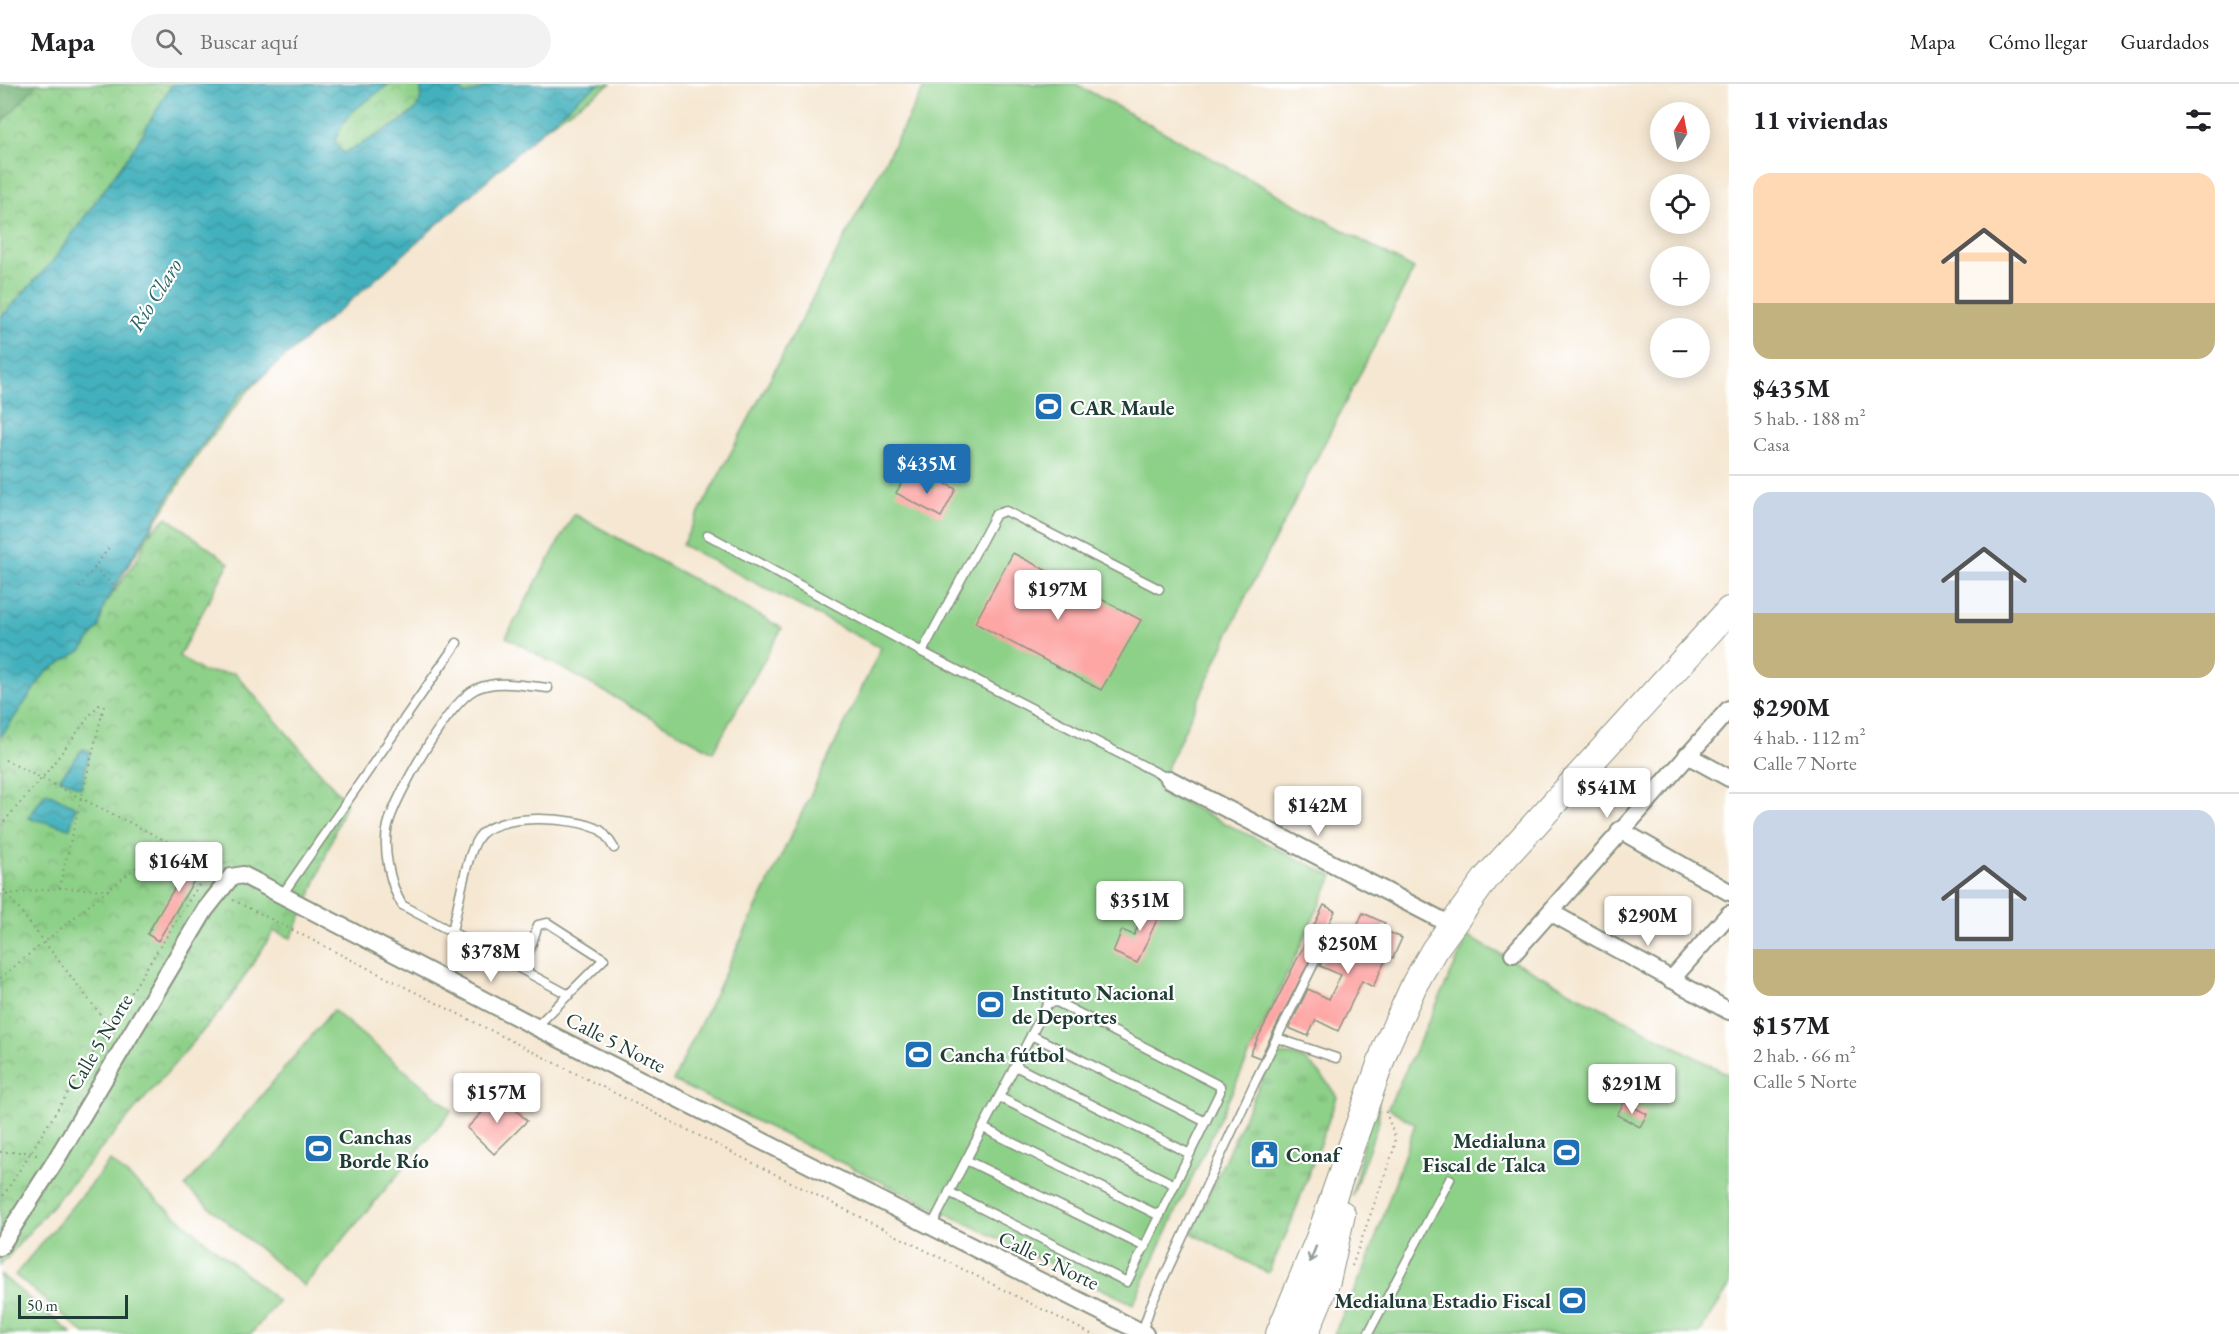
<!DOCTYPE html>
<html lang="es">
<head>
<meta charset="utf-8">
<style>
	:root { --surface:#fff; --page:#f2f2f2; --text:#202124; --muted:#757577; --line:#e0e0e0; --accent:#1f6fb2 }
	body { margin:0; font-family:"EB Garamond",serif; background:var(--page); color:var(--text); height:100vh; display:flex; flex-direction:column; font-size:22px; white-space:nowrap }
	* { box-sizing:border-box; margin:0 }
	p { font-size:20px; color:var(--muted) }
	.icon { flex:none; width:33px; height:33px; fill:none; stroke:currentColor; stroke-width:2; stroke-linecap:round; stroke-linejoin:round }
	.map { position:relative; flex:1; overflow:hidden }
	.side { display:flex; flex-direction:column; background:var(--surface); width:510px }
	.side>* { flex:none }
	.needle { width:39px; rotate:10deg }
	.fabs { position:absolute; left:1650px; top:18px; display:grid; gap:12px }
	.fabs a { display:grid; place-items:center; width:60px; height:60px; border-radius:50%; background:var(--surface); box-shadow:0 3px 15px #0003; font-size:30px }
	.scale { position:absolute; left:18px; bottom:15px; width:110px; box-sizing:border-box; padding-left:6px; border:3px solid #1f3d34; border-top:0; font-size:16px; line-height:21px; white-space:nowrap; color:#1f3d34; -webkit-text-stroke:4px #fff; paint-order:stroke }
	.price { position:absolute; translate:-50% -51px; padding:0 14px; border-radius:6px; background:#fff; color:#222; font-size:20px; line-height:39px; filter:drop-shadow(0 2px 3px #0008) }
	.price::after { content:''; position:absolute; left:50%; top:36px; width:18px; height:14px; margin-left:-9px; background:inherit; clip-path:polygon(0 0,100% 0,50% 100%) }
	.price.on { background:var(--accent); color:#fff }
	ul { padding:0; list-style:none }
	li { display:grid; align-content:center; gap:12px; height:318px; padding:0 24px }
	li+li { border-top:2px solid var(--line) }
	li span { display:grid; place-items:center; height:186px; border-radius:18px; color:#555 }
	li>.icon { margin-inline-start:auto }
	span .icon { width:108px; height:108px; fill:#fffc; stroke-width:1 }
	li b { font-size:26px }
	h2 { display:flex; justify-content:space-between; align-items:center; height:72px; padding:0 24px; font-size:26px }
	header { display:flex; align-items:center; gap:36px; box-sizing:border-box; height:84px; padding:0 30px; background:var(--surface); border-bottom:2px solid var(--line) }
	header strong { font-size:28px }
	nav { display:flex; gap:33px; margin-inline-start:auto; font-size:21px }
	.search { width:420px; height:54px; background:var(--page); display:flex; align-items:center; gap:15px; box-sizing:border-box; padding:0 21px; border-radius:33px; color:var(--muted); font-size:22px }
	main { display:flex; flex:1; min-height:0 }
	.map>svg:first-child { display:block }
</style>
</head>
<body>
<header>
<strong>Mapa</strong>
<div class="search"><svg class="icon" aria-label="search" viewBox="0 0 24 24"><circle cx="10" cy="10" r="6"/><path d="M15 15l6 6"/></svg>Buscar aquí</div>
<nav><a>Mapa</a><a>Cómo llegar</a><a>Guardados</a></nav>
</header>
<main>
<div class="map">
<svg width="1729" height="1250" viewBox="0 0 1729 1250">
	<defs>
		<pattern id="grass-tufts" width="24" height="20" patternUnits="userSpaceOnUse" patternTransform="scale(1.5)"><rect width="24" height="20" fill="#8dd088"/><path d="M3 7l-1-3M5 7V3M7 7l1-3M15 17l-1-3M17 17v-4M19 17l1-3" fill="none" stroke="#73aa70"/></pattern>
		<pattern id="forest-crowns" width="20" height="18" patternUnits="userSpaceOnUse" patternTransform="scale(1.5)"><rect width="20" height="18" fill="#72b274"/><path d="M2 6a3 3 0 1 1 6 0M12 15a3 3 0 1 1 6 0" fill="none" stroke="#5d9260"/></pattern>
		<pattern id="park-crowns" width="20" height="18" patternUnits="userSpaceOnUse" patternTransform="scale(1.5)"><rect width="20" height="18" fill="#8dd088"/><path d="M2 6a3 3 0 1 1 6 0M12 15a3 3 0 1 1 6 0" fill="none" stroke="#73aa70"/></pattern>
		<pattern id="water-waves" width="16" height="10" patternUnits="userSpaceOnUse" patternTransform="scale(1.5)"><rect width="16" height="10" fill="#42b1bd"/><path d="M0 5q4-4 8 0t8 0" fill="none" stroke="#37919a"/></pattern>
	</defs>
	<rect width="100%" height="100%" fill="#fff"/>
	<filter id="ink" filterUnits="userSpaceOnUse"><feTurbulence type="fractalNoise" baseFrequency=".0167" numOctaves="2"/><feDisplacementMap in="SourceGraphic" scale="12" xChannelSelector="R" yChannelSelector="G"/><feConvolveMatrix kernelMatrix="1 2 1 2 8 2 1 2 1" color-interpolation-filters="sRGB"/></filter>
	<filter id="wash" filterUnits="userSpaceOnUse"><feTurbulence type="fractalNoise" baseFrequency=".008" numOctaves="4" result="noise"/><feDisplacementMap in="SourceGraphic" scale="24" xChannelSelector="R" yChannelSelector="G"/><feGaussianBlur stdDeviation="1.35" result="paint"/><feColorMatrix in="noise" values="0 0 0 0 0 0 0 0 0 0 0 0 0 0 0 0 0 1.4 0 .05"/><feComposite in="paint" operator="in"/></filter>
	<g filter="url(#wash)">
		<rect width="100%" height="100%" fill="#f5e7d1"/>
		<path fill="url(#grass-tufts)" stroke="#56865e" stroke-width="1.5" d="M1278,971C1307,966 1324,993 1337,1013L1289,1144L1268,1189L1191,1149L1268,982Z
			M1378,1017L1379,1037L1352,1112L1369,1032Z"/>
		<path fill="url(#forest-crowns)" stroke="#487854" stroke-width="1.5" d="M0,0H52L0,51Z"/>
		<path fill="url(#park-crowns)" stroke="#56865e" stroke-width="1.5" d="M37,0H610L549,41L436,129L248,307L201,366L98,530L138,474L148,451L167,433L229,479L179,572L203,588L235,589L346,718L310,813L291,854L274,847L227,919L0,1182V654L5,644L0,650V41Z
			M0,1190L72,1250H0Z"/>
		<path fill="#8dd088" stroke="#56865e" stroke-width="1.5" d="M926,0H1076L1414,185L1246,512L1157,706L1333,792L1133,1220L673,997L881,564L682,461Z
			M574,430L782,544L713,668L506,553Z
			M1468,853L1729,991V1203L1699,1250H1334L1367,1179L1415,1040L1388,1024Z
			M333,926L452,1026L304,1202L185,1103Z
			M110,1077L278,1217L251,1250H85L15,1191Z"/>
		<path fill="url(#water-waves)" stroke="#307778" stroke-width="1.5" d="M172,0H389C364,21 347,23 335,58L343,69C360,61 407,37 417,23C422,15 422,8 420,0H458L465,11L492,0H600L581,12L376,195L240,311L192,374L104,521L99,543L82,566L46,588L0,654V234L52,178L134,64Z
			M83,665L90,667L81,704L60,694Z
			M46,708L76,723L70,744L28,734Z"/>
		<g id="blocks">
			<path fill="#fda6a4" d="M906,391L934,405L939,396L956,405L941,433L896,409Z
				M1013,469L1141,536L1101,606L975,539Z
				M200,761L211,768L158,857L147,850Z
				M1153,810L1166,816L1137,879L1113,868L1122,846L1134,851Z
				M1324,821L1335,827L1260,974L1250,970Z
				M1363,829L1385,839L1382,845L1402,854L1393,874L1388,871L1373,903L1362,897L1338,947L1316,936L1308,952L1289,944L1308,905L1329,915L1341,891L1320,882L1328,865L1343,872Z
				M500,1010L527,1037L494,1070L467,1044Z
				M1624,1018L1647,1030L1640,1043L1617,1031Z"/>
		</g>
	</g>
	<g filter="url(#ink)">
		<use href="#blocks" fill-opacity="0" stroke="#8a9282" stroke-width="1.5"/>
		<g fill="none" stroke-linecap="round" stroke-linejoin="round">
			<defs>
				<path id="lane" d="M708,451L922,568
					M1159,505L1006,427L996,430L922,568L1169,695
					M548,604C525,602 497,595 476,605C449,617 396,711 388,741C382,764 390,801 402,821L569,911
					M282,811L457,559
					M452,847C458,824 466,772 478,754C495,728 575,732 600,746C606,750 610,758 614,764
					M523,886L538,841L548,839L604,875L536,943
					M1031,951L1206,1038
					M1277,954L1336,974
					M1015,982L1190,1070
					M999,1013L1175,1101
					M983,1044L1160,1132
					M966,1076L1145,1163
					M931,1143C969,1069 1008,995 1047,921L1049,919L1057,918L1220,1002V1008L1127,1198L949,1108
					M1142,1248L1151,1221L1254,1000L1324,859
					M1368,1250L1450,1095"/>
				<path id="street" d="M1687,671L1729,694
					M1169,695L1451,841
					M1620,746L1729,808
					M1550,828L1729,927
					M1513,870L1729,625
					M1671,896L1729,830
					M0,1163L54,1079L205,826L231,793L243,791L536,943L1145,1250"/>
				<path id="primary" d="M1279,1250L1319,1154L1386,963L1415,899L1434,866L1487,793L1729,526
					M1305,1250L1327,1197L1342,1130"/>
			</defs>
			<use href="#lane" stroke="#8a9282" stroke-width="11"/>
			<use href="#street" stroke="#8a9282" stroke-width="20"/>
			<use href="#primary" stroke="#8a9282" stroke-width="28"/>
			<path stroke="#8a9282" stroke-width="2" stroke-dasharray="1.5 4.5" stroke-linecap="butt" d="M94,484L116,504
				M94,502L103,492
				M79,504L111,461
				M5,676L212,780L211,792
				M0,742L43,693L98,621L104,622L59,804
				M0,801L114,948
				M0,811L59,804L109,806
				M233,816L1091,1250
				M0,894L167,758
				M0,1068H30L40,1073
				M0,1117L212,780L215,775L226,779
				M1352,1182L1394,1065L1395,1053L1385,1026"/>
			<use href="#lane" stroke="#fff" stroke-width="8"/>
			<use href="#street" stroke="#fff" stroke-width="16"/>
			<use href="#primary" stroke="#fff" stroke-width="26"/>
		</g>
		<defs><path id="oneway-shaft" d="M-6 0H5M1.5-3L5.5 0L1.5 3" fill="none" stroke-width="1.6" stroke-linecap="round" stroke-linejoin="round" transform="scale(1.5)"/></defs>
		<use stroke="#8f9e9a" href="#oneway-shaft" transform="translate(1313 1170) rotate(111)"/>
	</g>
	<defs>
		<symbol id="stadium-square" viewBox="-11 -11 22 22"><rect x="-9" y="-9" width="18" height="18" rx="4" fill="#1f6fb2" stroke="#fff"/><path d="M0-5a6.5 5 0 1 0 0 10a6.5 5 0 1 0 0-10ZM-3.5-1.8h7v3.6h-7Z" fill="#fff"/></symbol>
		<symbol id="civic-square" viewBox="-11 -11 22 22"><rect x="-9" y="-9" width="18" height="18" rx="4" fill="#1f6fb2" stroke="#fff"/><path d="M-.6-6.5H3V-4.5H.6V-3L4-1V1h2V6H-6V1h2V-1L-.6-3ZM-1.2 2.5V6h2.4V2.5Z" fill="#fff"/></symbol>
	</defs>
	<g fill-rule="evenodd">
		<use href="#stadium-square" x="1032" y="306" width="33" height="33"/>
		<use href="#stadium-square" x="974" y="904" width="33" height="33"/>
		<use href="#stadium-square" x="902" y="954" width="33" height="33"/>
		<use href="#stadium-square" x="302" y="1048" width="33" height="33"/>
		<use href="#stadium-square" x="1550" y="1052" width="33" height="33"/>
		<use href="#civic-square" x="1248" y="1054" width="33" height="33"/>
		<use href="#stadium-square" x="1556" y="1200" width="33" height="33"/>
	</g>
	<g text-anchor="middle" dominant-baseline="central" stroke-width="4.5" stroke-linejoin="round" paint-order="stroke">
		<g font-size="21" font-weight="bold" fill="#1f3d34" stroke="#fff" text-anchor="start">
			<text x="1070" y="323">CAR Maule</text>
			<text x="1012" y="908">Instituto Nacional<tspan x="1012" dy="24">de Deportes</tspan></text>
			<text x="940" y="970">Cancha fútbol</text>
			<text x="339" y="1052">Canchas<tspan x="339" dy="24">Borde Río</tspan></text>
			<text x="1546" y="1056" text-anchor="end">Medialuna<tspan x="1546" dy="24">Fiscal de Talca</tspan></text>
			<text x="1286" y="1070">Conaf</text>
			<text x="1551" y="1216" text-anchor="end">Medialuna Estadio Fiscal</text>
		</g>
		<g font-size="21" fill="#1f3d34" stroke="#fff">
			<text transform="translate(99 958) rotate(-59)">Calle 5 Norte</text>
			<text transform="translate(616 958) rotate(27)">Calle 5 Norte</text>
			<text transform="translate(1049 1176) rotate(26)">Calle 5 Norte</text>
		</g>
		<g font-size="22" font-style="italic" fill="#2b6664" stroke="#fff">
			<text transform="translate(155 211) rotate(-58)">Río Claro</text>
		</g>
	</g>
</svg>
<div class="fabs">
<a><svg class="needle" viewBox="-14 -14 28 28"><path d="M0-13l5 13h-10z" fill="#e53935"/><path d="M0 13l5-13h-10z" fill="#757577"/></svg></a>
<a><svg class="icon" aria-label="locate" viewBox="0 0 24 24"><circle cx="12" cy="12" r="6"/><path d="M12 2v4M12 18v4M2 12h4M18 12h4"/></svg></a>
<a>+</a>
<a>−</a>
</div>
<div class="scale">50 m</div>
<b class="price on" style="left:927px;top:411px">$435M</b>
<b class="price" style="left:1058px;top:537px">$197M</b>
<b class="price" style="left:1607px;top:735px">$541M</b>
<b class="price" style="left:1318px;top:753px">$142M</b>
<b class="price" style="left:179px;top:809px">$164M</b>
<b class="price" style="left:1140px;top:848px">$351M</b>
<b class="price" style="left:1648px;top:863px">$290M</b>
<b class="price" style="left:1348px;top:891px">$250M</b>
<b class="price" style="left:491px;top:899px">$378M</b>
<b class="price" style="left:1632px;top:1031px">$291M</b>
<b class="price" style="left:497px;top:1040px">$157M</b>
</div>
<section class="side">
<h2>11 viviendas<svg class="icon" aria-label="filters" viewBox="0 0 24 24"><path d="M4 7h16M4 17h16"/><circle cx="9" cy="7" r="2"/><circle cx="15" cy="17" r="2"/></svg></h2>
<ul>
<li><span style="background:linear-gradient(#ffd9b3 70%,#c2b280 0)"><svg class="icon" aria-label="home" viewBox="0 0 24 24"><path d="M3 11l9-7 9 7M6 9v11h12V9"/></svg></span><div><b>$435M</b><p>5 hab. · 188 m²</p><p>Casa</p></div></li>
<li><span style="background:linear-gradient(#c9d6e8 65%,#c2b280 0)"><svg class="icon" aria-label="home" viewBox="0 0 24 24"><path d="M3 11l9-7 9 7M6 9v11h12V9"/></svg></span><div><b>$290M</b><p>4 hab. · 112 m²</p><p>Calle 7 Norte</p></div></li>
<li><span style="background:linear-gradient(#c9d6e8 75%,#c2b280 0)"><svg class="icon" aria-label="home" viewBox="0 0 24 24"><path d="M3 11l9-7 9 7M6 9v11h12V9"/></svg></span><div><b>$157M</b><p>2 hab. · 66 m²</p><p>Calle 5 Norte</p></div></li>
</ul>
</section>
</main>
</body>
</html>
